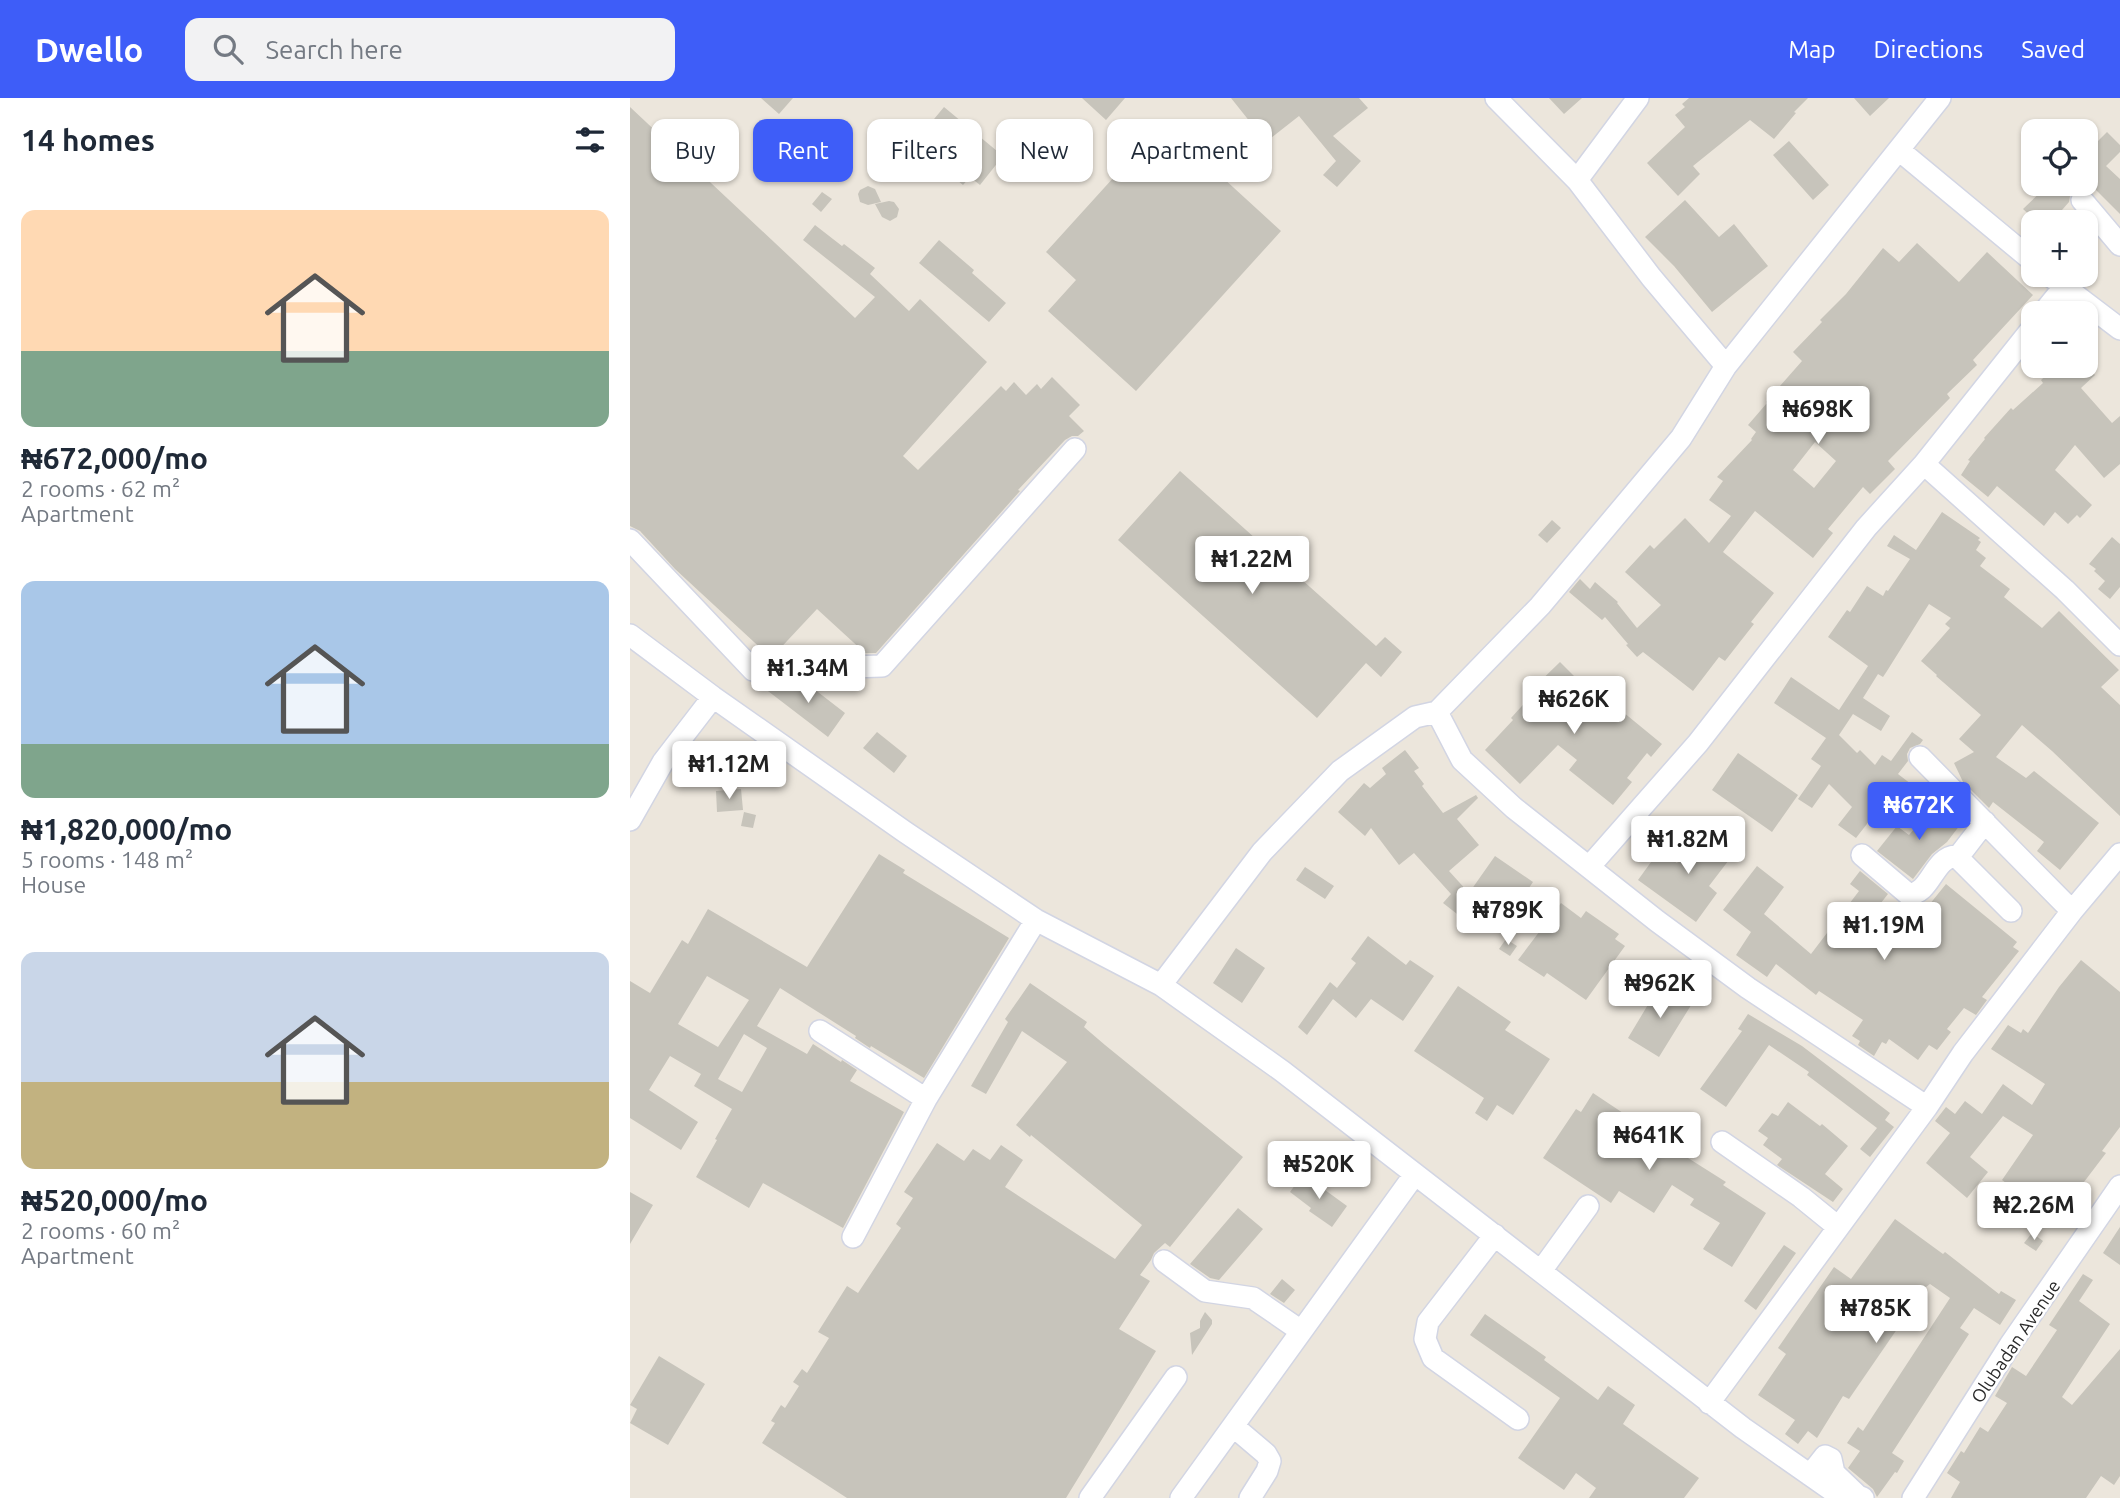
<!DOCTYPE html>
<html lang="en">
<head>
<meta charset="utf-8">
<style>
	:root { --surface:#fff; --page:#f2f2f3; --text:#1f2937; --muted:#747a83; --accent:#3e5df8 }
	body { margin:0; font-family:Ubuntu,sans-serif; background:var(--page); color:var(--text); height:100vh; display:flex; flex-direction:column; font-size:26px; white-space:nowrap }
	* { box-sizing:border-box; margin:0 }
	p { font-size:23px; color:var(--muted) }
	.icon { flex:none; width:38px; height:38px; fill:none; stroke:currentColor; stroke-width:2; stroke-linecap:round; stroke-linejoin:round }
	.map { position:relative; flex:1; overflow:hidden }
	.sheet { display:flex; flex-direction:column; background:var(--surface); width:630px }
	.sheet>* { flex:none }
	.banner { position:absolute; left:21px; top:21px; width:665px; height:63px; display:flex; gap:14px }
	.tools { position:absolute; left:1391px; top:21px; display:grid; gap:14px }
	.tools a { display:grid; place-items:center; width:77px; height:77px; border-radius:14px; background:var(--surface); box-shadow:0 2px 5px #0004; font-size:35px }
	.price { position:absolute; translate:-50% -60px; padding:0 16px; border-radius:7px; background:#fff; color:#222; font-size:23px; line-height:46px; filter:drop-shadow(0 2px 4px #0008) }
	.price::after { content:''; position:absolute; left:50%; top:42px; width:21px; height:16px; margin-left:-10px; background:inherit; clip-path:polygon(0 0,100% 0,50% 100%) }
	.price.active { background:var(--accent); color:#fff }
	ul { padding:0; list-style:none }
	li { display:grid; align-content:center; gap:14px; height:371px; padding:0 21px }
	li span { display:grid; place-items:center; height:217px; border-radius:14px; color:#555 }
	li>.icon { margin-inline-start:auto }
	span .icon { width:126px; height:126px; fill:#fffc; stroke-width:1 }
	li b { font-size:30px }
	h2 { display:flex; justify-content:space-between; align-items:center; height:84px; padding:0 21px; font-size:30px }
	.pill { padding:0 24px; border-radius:14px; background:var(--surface); box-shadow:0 2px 5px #0004; font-size:24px; line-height:63px }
	.pill.active { background:var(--accent); color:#fff }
	header { display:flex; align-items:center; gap:42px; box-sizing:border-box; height:98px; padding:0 35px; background:var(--accent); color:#fff }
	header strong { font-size:33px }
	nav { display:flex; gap:38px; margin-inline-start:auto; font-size:24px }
	.search { width:490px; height:63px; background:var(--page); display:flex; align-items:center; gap:18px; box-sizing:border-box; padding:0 24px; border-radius:14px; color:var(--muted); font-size:26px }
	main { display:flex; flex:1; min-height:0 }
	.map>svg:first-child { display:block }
</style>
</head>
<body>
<header>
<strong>Dwello</strong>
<div class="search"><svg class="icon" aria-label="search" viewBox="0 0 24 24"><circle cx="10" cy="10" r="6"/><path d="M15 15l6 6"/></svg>Search here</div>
<nav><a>Map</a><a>Directions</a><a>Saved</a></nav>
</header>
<main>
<section class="sheet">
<h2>14 homes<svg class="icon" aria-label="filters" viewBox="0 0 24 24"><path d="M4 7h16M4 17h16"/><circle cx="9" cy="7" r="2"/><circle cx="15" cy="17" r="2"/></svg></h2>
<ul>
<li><span style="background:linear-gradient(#ffd9b3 65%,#7fa58c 0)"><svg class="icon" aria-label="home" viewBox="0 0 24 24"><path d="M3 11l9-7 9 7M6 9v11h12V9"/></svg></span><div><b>₦672,000/mo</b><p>2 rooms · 62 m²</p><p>Apartment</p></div></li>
<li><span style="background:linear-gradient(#a9c7e8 75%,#7fa58c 0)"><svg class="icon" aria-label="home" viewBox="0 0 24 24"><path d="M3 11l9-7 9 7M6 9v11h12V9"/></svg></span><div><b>₦1,820,000/mo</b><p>5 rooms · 148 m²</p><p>House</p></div></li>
<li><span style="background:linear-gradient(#c9d6e8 60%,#c2b280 0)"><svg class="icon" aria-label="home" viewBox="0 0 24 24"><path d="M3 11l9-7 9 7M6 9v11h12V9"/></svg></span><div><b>₦520,000/mo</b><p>2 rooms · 60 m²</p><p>Apartment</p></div></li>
</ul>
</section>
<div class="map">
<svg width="1490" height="1400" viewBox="0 0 1490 1400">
	<rect width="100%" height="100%" fill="#ece6dc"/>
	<path fill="#c7c4bb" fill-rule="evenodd" d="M131,0H163L149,16Z
		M452,0H495L476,22Z
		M601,0H729L738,10L703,38L731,63L707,89L693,77L706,63L669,18L636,44Z
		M919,0H952L934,16Z
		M1059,0H1178L1164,14L1166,15L1144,41L1120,22L1063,68L1070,76L1048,98L1017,65L1055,29L1045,17L1055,9L1052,6Z
		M1224,0H1259L1240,18Z
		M0,9L225,220L245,199L173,142L185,127L212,148L214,146L245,170L240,176L279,213L290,201L357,264L273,358L288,372L371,288L376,293L384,284L396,297L407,286L411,291L422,279L450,307L439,318L454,333L448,338H442L435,342L388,392L390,393L246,555H235L187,511L143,558H139L45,471L10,433L0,428Z
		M314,9L373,58L350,87L340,79L333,87L304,63L311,55L290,38Z
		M533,25L651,133L506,293L418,213L446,182L416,154Z
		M1477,34L1490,47V54L1476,68L1490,81V116L1456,82V55Z
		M1159,43L1199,87L1183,102L1143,57Z
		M1419,86H1458L1454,89L1443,92L1440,98L1439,104L1432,112L1444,124H1407L1393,111Z
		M238,88L245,91L251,104L238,107L230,104L228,96L230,92Z
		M192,94L202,101L191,114L182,106Z
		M1055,102L1089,139L1104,126L1138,168L1082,214L1044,168L1015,139Z
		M259,103L264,104L269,111L267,119L260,123L252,119L245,106Z
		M309,142L344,172L342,175L376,205L359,224L289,165Z
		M1287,145L1329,184L1357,154L1403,197L1343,262L1347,267L1317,296L1320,300L1258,363L1265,371L1240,396L1233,389L1198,431L1203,435L1183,460L1125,413L1093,454L1144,495L1121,524L1124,526L1095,563L1089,559L1063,593L1013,554L1007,559L996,547L998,546L975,519L972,522L939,494L950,481L960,491L965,484L988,504L987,505L1007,530L1031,507L995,474L1020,447L1024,451L1055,420L1079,445L1101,418L1079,402L1093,383L1087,379L1122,342L1121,341L1126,334L1118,327L1137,305L1136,304L1172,263L1163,254L1192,224L1190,222L1216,196L1253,150L1269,164ZM1185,344L1206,363L1184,390L1163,372Z
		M1433,268H1457L1465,277L1451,290L1482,325L1490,318V366L1474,380L1445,347L1425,372L1462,407L1450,420L1447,417L1438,426L1425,414L1414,428L1367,388L1358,399L1331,377L1340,363L1338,362L1355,341L1354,340L1381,310L1383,312L1413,285L1411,282L1421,273L1424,276Z
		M550,373L746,548L755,539L772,554L751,579L736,565L687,620L488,442Z
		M1312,414L1350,440L1348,442L1351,444L1346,452L1356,460L1350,468L1380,491L1374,499L1412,530L1429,513L1489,572L1471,589L1490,607V718L1422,653L1392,627L1366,659L1396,680L1404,673L1469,725L1430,772L1407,753L1414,744L1363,704L1359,710L1333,684L1324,665L1344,654L1329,641L1351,617L1306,578L1307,577L1291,563L1320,530L1315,526L1321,520L1299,506L1257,573L1253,579L1248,576L1233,600L1260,618L1251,633L1223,616L1209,637L1227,655L1230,652L1245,667L1252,657L1261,663L1282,634L1293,642L1290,646L1280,650L1277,656L1278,663L1268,676L1281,686L1276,695L1256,721L1247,713L1226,740L1208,727L1222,709L1199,686L1182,710L1168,701L1191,668L1181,661L1196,640L1144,605L1161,579L1209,612L1238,568L1198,539L1217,512L1220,514L1237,488L1253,498L1256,492L1258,493L1280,461L1257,448L1264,437L1286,452Z
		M922,422L931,430L917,445L908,437Z
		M1482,439L1490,446V489L1480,501L1468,491L1475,483L1464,473L1466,471L1459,466Z
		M930,564L977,611L982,605L1032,646L1021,659L1017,655L997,680L1002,684L983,707L939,672L947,662L928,647L890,686L855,652L883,622L881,620L900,599L897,596Z
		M149,584L155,589L158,584H175L215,615L198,639L134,590L139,585Z
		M247,634L277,658L264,675L233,650Z
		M775,652L789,670L784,673L794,686L792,688L813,715L846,697L848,700L827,721L849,747L819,773L839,795L865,758L903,784L878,821L861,809L845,830L813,805L821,796L784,755L769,767L741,730L735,738L708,714L734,685L740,690L756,676L752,670Z
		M1108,655L1168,697L1142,734L1082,692Z
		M111,691L113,712L87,714L86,693Z
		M1305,706L1330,727L1317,744L1302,756L1283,781L1247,753L1267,728L1279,737Z
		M114,714L126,717L123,730L111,728Z
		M1071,734L1102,758L1079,788L1087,795L1066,824L1008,782L1029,753L1047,765Z
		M249,756L275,772L273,775L379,840L294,980L241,948L240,950L225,940L226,938L150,890L127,928L177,956L183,946L211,964L212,962L227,972L220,983L274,1014L213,1130L133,1085L119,1110L66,1079L87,1042L85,1041L102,1011L64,988L71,976L40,958L19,992L68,1024L51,1052L0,1020V883L20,895L52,842L58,846L78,811L177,869ZM77,878L119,902L88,949L48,926ZM114,936L137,950L112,994L88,981Z
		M1127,768L1154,789L1134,816L1181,856L1229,793L1220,786L1230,773L1258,796L1236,824L1239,826L1237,829L1260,846L1265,839L1270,843L1316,786L1387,844L1383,849L1389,853L1352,899L1357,902L1346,917L1334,910L1317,931L1321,934L1307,952L1299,947L1288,962L1259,941L1256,946L1252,944L1244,958L1228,947L1230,943L1222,938L1233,922L1189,893L1186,897L1146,866L1137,879L1106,857L1121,834L1093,812Z
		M675,769L704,788L695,801L666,782Z
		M931,805L951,820L956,813L989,836L985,841L995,848L956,902L917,875L914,879L888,862Z
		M738,838L776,867L780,862L804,878L773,923L741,901L726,920L703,901L677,937L668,929L700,884L707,890L726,865L721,861Z
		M876,841L887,848L880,858L869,851Z
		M606,850L635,870L612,905L583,885Z
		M1451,862L1490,894V1029L1472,1053L1476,1055L1454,1084L1457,1086L1429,1125L1372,1082L1403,1037L1373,1018L1340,1059L1358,1074L1337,1100L1296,1065L1320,1035L1305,1023L1316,1009L1325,1016L1335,1003L1352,1016L1373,986L1402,1007L1415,986L1361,951L1378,927L1391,935L1393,931L1398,935L1429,889Z
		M400,885L457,924L454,929L475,947L613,1059L540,1149L535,1145L524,1155L521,1162L510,1177L520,1183L489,1231L526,1253L436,1400H217L132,1345L145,1325L141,1323L151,1307L155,1310L169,1288L163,1284L172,1271L177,1275L199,1240L188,1234L217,1188L228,1195L271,1130L266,1126L283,1100L274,1094L307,1045L334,1063L343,1051L360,1062L371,1047L393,1062L375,1089L485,1161L512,1127L401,1037L400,1039L386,1027L437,964L392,933L356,996L341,988L378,924L375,921Z
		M1031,885L1063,904L1029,959L998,940Z
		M828,888L881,924L875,932L920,961L883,1017L867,1007L857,1023L845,1015L854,1000L784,953Z
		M1118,916L1172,948L1260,1015L1255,1022L1264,1029L1240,1059L1230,1051L1247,1030L1177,977L1179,974L1139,947L1096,1009L1070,991L1112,933L1108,931Z
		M963,995L1041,1047L1046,1038L1065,1050L1058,1060L1096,1084L1093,1087L1136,1115L1102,1169L1073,1151L1090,1125L1060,1107L1064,1101L1042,1087L1024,1115L989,1093L981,1105L913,1060L946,1011L951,1014Z
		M1158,1004L1190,1028L1192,1026L1218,1048L1195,1076L1213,1091L1203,1104L1147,1067L1152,1061L1133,1047L1138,1040L1128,1033L1142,1015L1148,1018Z
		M673,1076L717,1108L702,1129L679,1113L681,1110L660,1094Z
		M0,1094L23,1107L0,1146Z
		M608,1110L633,1131L589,1182L580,1180L560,1166Z
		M1265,1121L1313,1156L1315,1154L1369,1196L1371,1193L1386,1202L1370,1227L1344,1210L1330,1230L1339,1236L1262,1355L1274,1363L1267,1375L1265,1374L1247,1399L1243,1391L1218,1370L1230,1353L1217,1345L1228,1329L1233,1333L1320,1200L1300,1186L1296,1189L1219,1301L1213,1298L1187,1340L1178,1333L1168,1346L1155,1336L1165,1322L1128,1297L1156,1256L1148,1250L1204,1169L1221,1181Z
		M1490,1129V1167L1473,1155Z
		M1402,1135L1413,1143L1406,1153L1394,1145Z
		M1154,1147L1166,1155L1126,1212L1114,1203Z
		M1453,1176L1463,1182L1449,1203L1480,1226L1432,1299L1442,1307L1490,1251V1378L1484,1387L1471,1378L1456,1400H1321L1330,1384L1317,1375L1331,1353L1334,1355L1350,1329L1358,1334L1377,1305L1365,1298L1382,1269L1396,1278L1427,1232L1419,1227Z
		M652,1181L665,1192L654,1205L640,1196Z
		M575,1214L582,1222V1226L562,1257L560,1235L570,1230V1223Z
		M855,1216L916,1259L914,1262L968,1302L978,1288L1005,1307L993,1326L1069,1380L1054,1400H959L966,1390L946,1375L934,1392L888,1360L930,1300L840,1237Z
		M29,1258L75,1286L38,1347L0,1325L7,1311L0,1307Z"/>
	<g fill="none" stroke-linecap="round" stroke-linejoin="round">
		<defs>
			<path id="minor" d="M1269,52L1404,164
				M947,82L1008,0
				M1452,102L1490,147
				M1419,177L1490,231
				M1413,215L1434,189
				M1096,268L1310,0
				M1294,366L1435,492L1490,547
				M0,442L123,572L252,568L445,351
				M0,537L83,599L275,734L406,822L531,887L652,973L1113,1330L1213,1400
				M807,614L832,662L884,710L1027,823L1118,890L1297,1009
				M1290,659L1442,813
				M0,722L33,664L83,599
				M1232,757L1278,796C1301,797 1303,759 1326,758L1381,813
				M1328,759L1355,724
				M959,769L1068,645L1236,430L1294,366L1404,228
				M531,887L632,754L710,673L785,619L807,614L910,508L1051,340L1096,268L1021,179L947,82L866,0
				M190,933L296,1001
				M1092,1044L1171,1099L1208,1129
				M865,1137L798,1224L795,1241L803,1260L888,1321
				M223,1139L296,1001L406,822
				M534,1163L575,1193L623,1200L671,1233
				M911,1173L958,1108
				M1079,1305L1297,1009L1333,955L1442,813L1490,756
				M603,1328L636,1356L640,1363L637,1373L620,1400
				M1180,1377L1195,1358L1201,1361L1204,1375L1228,1398L1233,1400
				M460,1400L546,1279
				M551,1400L785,1076
				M1283,1400L1380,1247L1490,1088"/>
		</defs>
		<use href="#minor" stroke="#d2d5e3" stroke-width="24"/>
		<use href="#minor" stroke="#fff" stroke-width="21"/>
	</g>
	<g text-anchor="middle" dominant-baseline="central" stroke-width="5" stroke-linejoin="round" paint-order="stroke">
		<g font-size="18" fill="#2a2a2a" stroke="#fff">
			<text transform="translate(1385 1243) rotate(-56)">Olubadan Avenue</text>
		</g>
	</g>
</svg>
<div class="tools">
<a><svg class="icon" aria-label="locate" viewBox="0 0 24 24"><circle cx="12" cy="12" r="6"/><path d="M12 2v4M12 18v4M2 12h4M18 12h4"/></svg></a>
<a>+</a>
<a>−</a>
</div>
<b class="price" style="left:1188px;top:348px">₦698K</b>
<b class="price" style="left:622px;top:498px">₦1.22M</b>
<b class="price" style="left:178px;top:607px">₦1.34M</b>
<b class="price" style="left:944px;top:638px">₦626K</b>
<b class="price" style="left:99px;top:703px">₦1.12M</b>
<b class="price active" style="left:1289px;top:744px">₦672K</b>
<b class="price" style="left:1058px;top:778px">₦1.82M</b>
<b class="price" style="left:878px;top:849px">₦789K</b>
<b class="price" style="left:1254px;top:864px">₦1.19M</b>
<b class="price" style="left:1030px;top:922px">₦962K</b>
<b class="price" style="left:1019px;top:1074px">₦641K</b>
<b class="price" style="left:689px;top:1103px">₦520K</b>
<b class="price" style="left:1404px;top:1144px">₦2.26M</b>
<b class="price" style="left:1246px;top:1247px">₦785K</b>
<div class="banner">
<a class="pill">Buy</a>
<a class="pill active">Rent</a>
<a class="pill">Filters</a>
<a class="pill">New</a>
<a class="pill">Apartment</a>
</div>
</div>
</main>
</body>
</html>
